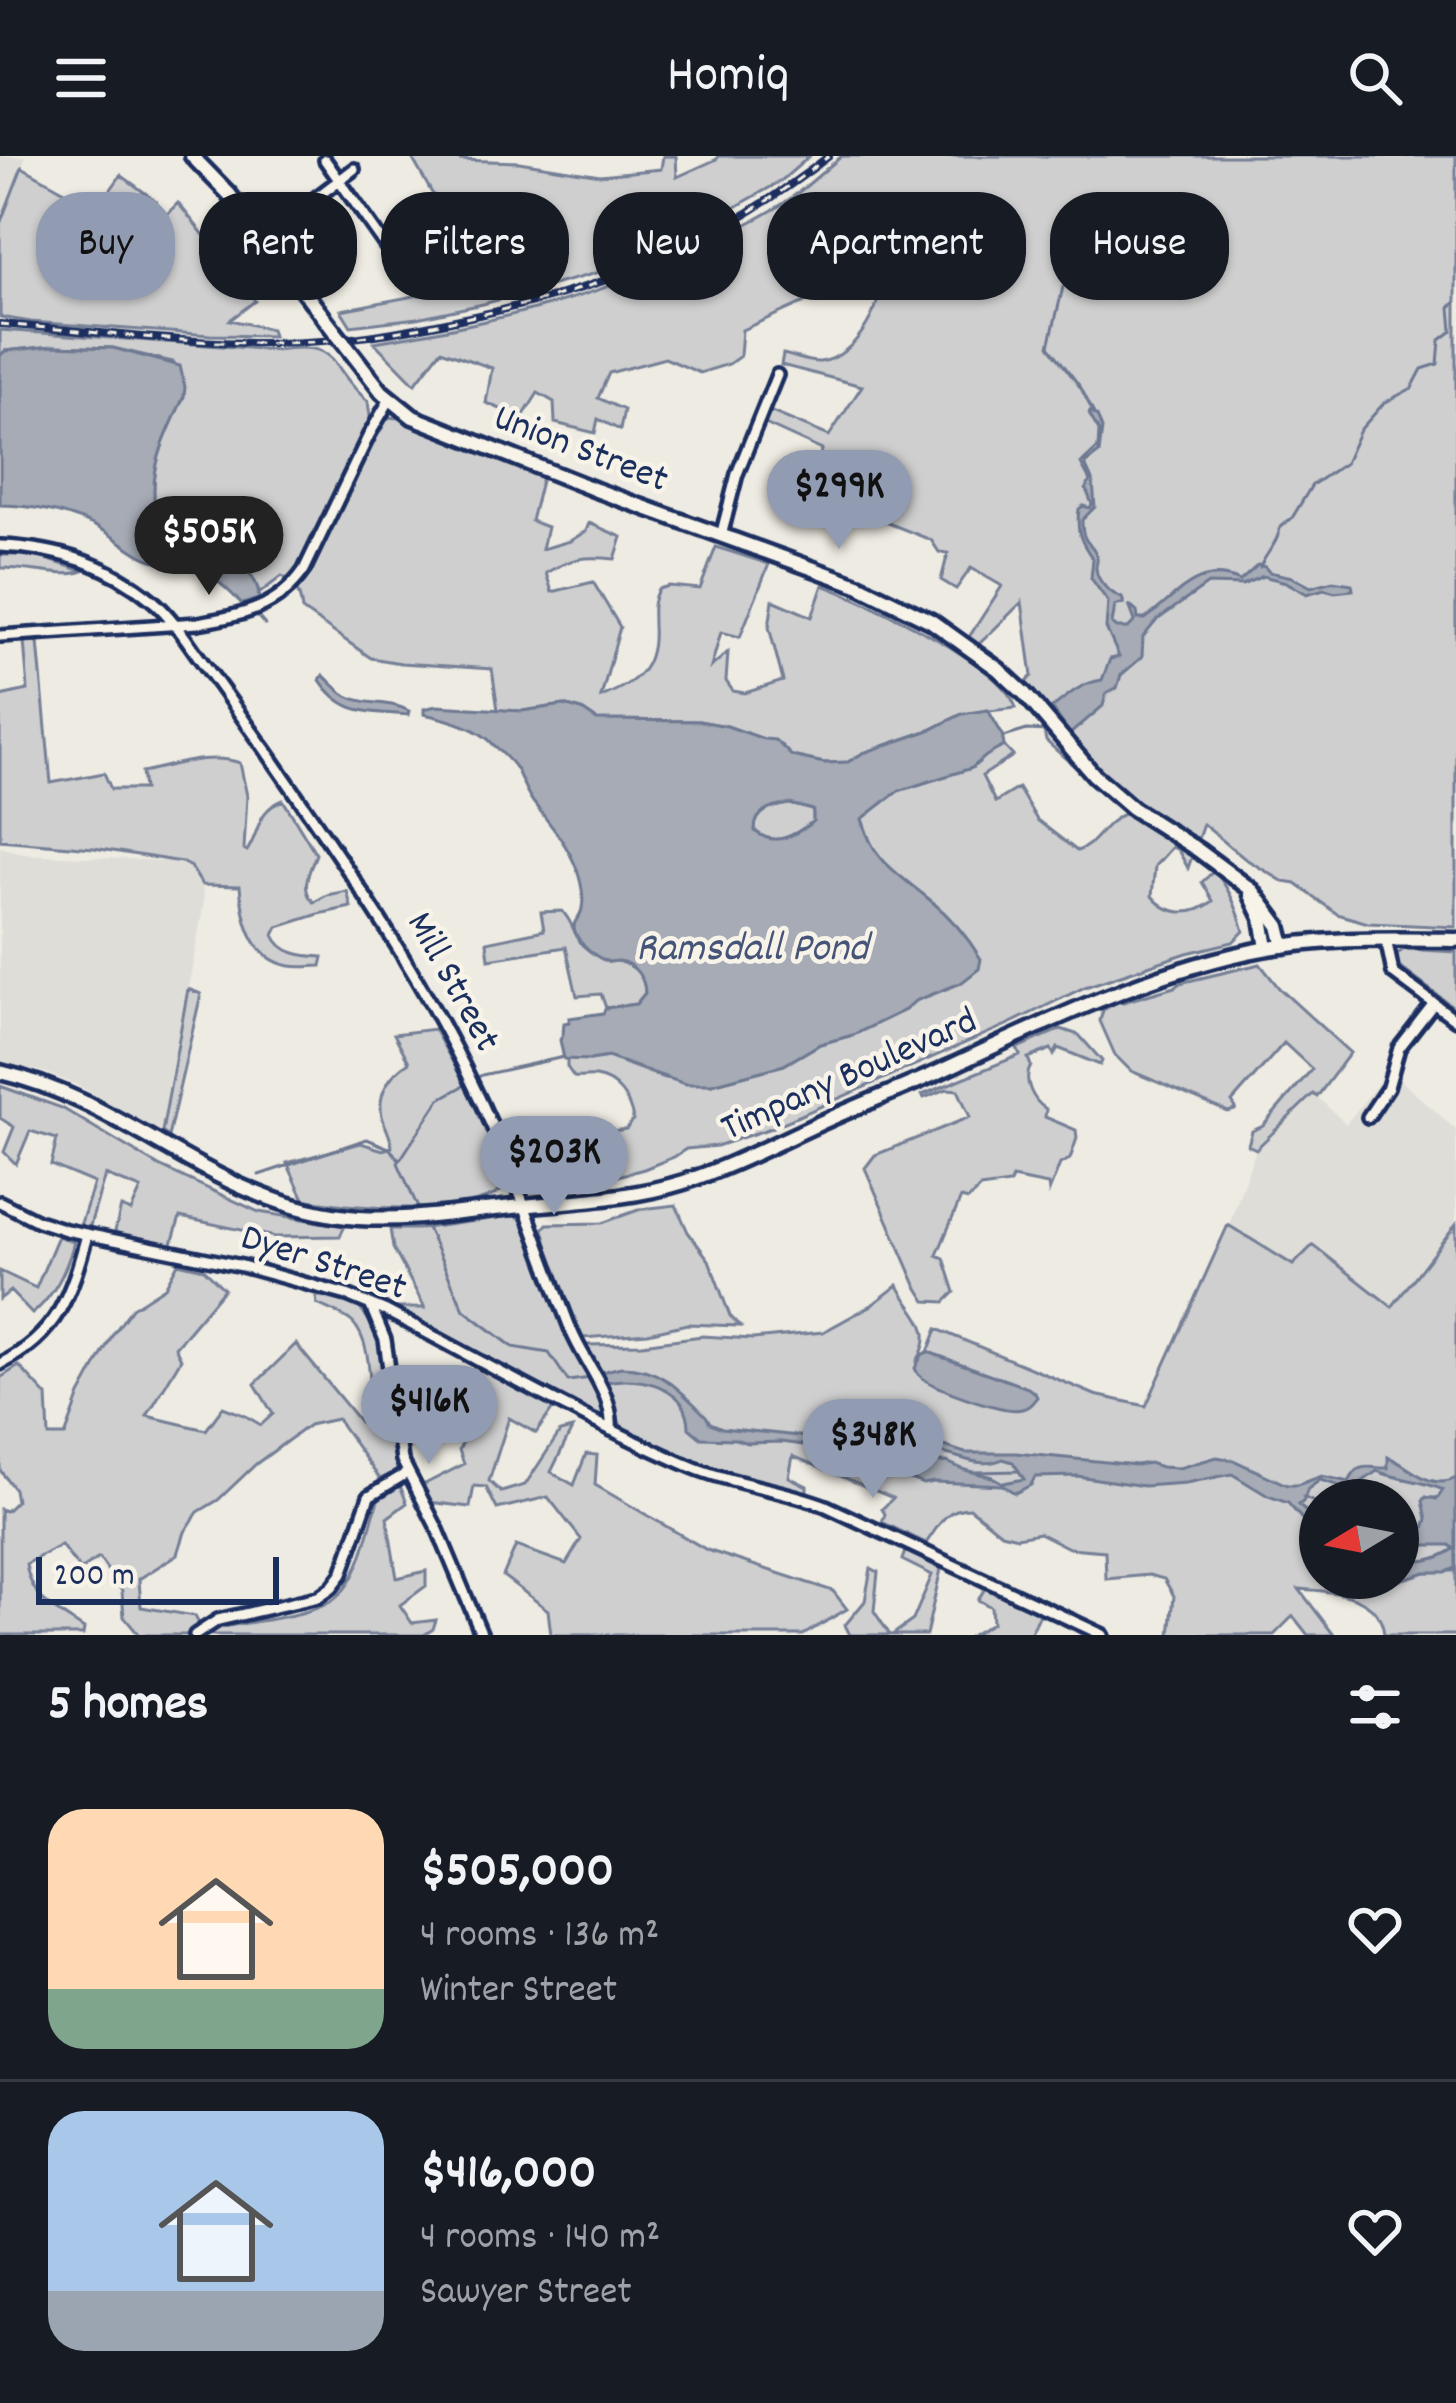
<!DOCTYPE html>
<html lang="en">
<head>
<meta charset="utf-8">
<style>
	:root { --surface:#171b24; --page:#20242c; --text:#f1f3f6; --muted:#9ea1a6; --line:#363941; --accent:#919bb2 }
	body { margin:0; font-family:Dekko,sans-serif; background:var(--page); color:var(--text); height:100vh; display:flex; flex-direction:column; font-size:45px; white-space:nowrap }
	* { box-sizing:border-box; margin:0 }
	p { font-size:39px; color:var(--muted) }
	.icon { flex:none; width:66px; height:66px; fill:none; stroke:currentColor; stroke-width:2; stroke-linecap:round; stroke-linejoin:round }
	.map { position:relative; height:1479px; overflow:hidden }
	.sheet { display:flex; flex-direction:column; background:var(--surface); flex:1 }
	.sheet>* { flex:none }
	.hud { position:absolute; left:36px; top:36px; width:1386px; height:108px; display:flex; gap:24px }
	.needle { width:78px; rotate:260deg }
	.fabs { position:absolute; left:1299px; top:1323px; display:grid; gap:24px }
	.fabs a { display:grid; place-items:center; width:120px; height:120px; border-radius:50%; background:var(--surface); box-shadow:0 3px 9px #0004; font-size:60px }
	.scale { position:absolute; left:36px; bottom:30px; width:243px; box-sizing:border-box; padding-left:12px; border:6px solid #1b2f5e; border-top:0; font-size:33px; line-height:42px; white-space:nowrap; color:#1b2f5e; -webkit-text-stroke:9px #f7f3e8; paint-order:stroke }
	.price { position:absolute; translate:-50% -102px; padding:0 27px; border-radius:42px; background:var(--accent); color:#111; font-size:39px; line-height:78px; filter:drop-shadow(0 3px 6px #0008) }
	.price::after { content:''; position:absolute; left:50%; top:72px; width:36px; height:27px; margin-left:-18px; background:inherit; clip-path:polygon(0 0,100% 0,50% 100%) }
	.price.current { background:#222; color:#fff }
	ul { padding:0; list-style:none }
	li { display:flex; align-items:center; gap:36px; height:300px; padding:0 48px }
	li+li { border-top:3px solid var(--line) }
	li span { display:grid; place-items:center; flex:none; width:336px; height:240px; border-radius:36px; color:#555 }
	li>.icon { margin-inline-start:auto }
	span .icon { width:144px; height:144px; fill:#fffc; stroke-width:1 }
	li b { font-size:51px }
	h2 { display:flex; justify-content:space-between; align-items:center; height:144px; padding:0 48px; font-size:51px }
	.chip { padding:0 42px; border-radius:48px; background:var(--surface); box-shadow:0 3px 9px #0004; font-size:42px; line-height:108px }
	.chip.current { background:var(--accent); color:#111 }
	header { display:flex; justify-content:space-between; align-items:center; height:156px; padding:0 48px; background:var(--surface); font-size:54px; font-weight:600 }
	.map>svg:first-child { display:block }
</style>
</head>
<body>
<header><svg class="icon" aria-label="menu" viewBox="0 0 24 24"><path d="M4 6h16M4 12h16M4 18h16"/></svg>Homiq<svg class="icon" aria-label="search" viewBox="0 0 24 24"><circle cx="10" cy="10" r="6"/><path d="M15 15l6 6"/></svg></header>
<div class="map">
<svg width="1456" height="1479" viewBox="0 0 1456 1479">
	<rect width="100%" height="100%" fill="#eeebe2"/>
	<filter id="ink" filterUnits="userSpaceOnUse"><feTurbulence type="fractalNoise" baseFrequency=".00833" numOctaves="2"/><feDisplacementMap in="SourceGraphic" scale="24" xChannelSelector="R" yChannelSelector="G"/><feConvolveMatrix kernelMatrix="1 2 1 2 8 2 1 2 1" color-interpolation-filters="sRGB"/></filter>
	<g filter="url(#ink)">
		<path fill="#deddd8" d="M0,0H26L0,68Z
			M0,691L24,698L181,706L191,711L198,719L202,729L204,746L162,976L75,928L40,915L0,906Z
			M1389,914L1456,974V1068L1392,1152L1313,1090L1294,1109L1229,1069L1256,993L1313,937L1346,968Z"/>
		<path fill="#cfcfcf" stroke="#757f96" stroke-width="3" d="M411,0H459L460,4L519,6L600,19L661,13L663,0H676L677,21L717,3L718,0H810L781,25L663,93L593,118L483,148L417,162L351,170L341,154L456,132L412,74L441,53Z
			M842,0H1456V771L1368,767L1337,758L1296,728L1284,726L1244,702L1203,668L1188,712L1178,694L1172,691L1155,710L1152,740C1168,760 1193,761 1213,745L1202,726L1214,715C1229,731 1238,754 1244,775L1233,786L1187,797L1085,831L1011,867L771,972L717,990L686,993L674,1001L644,1013L566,1034L538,1027C522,977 596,978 626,973L633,964C630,944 617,924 595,921C588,920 581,922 574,921L567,911V902L590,904L608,901L664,922L712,928L784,909L820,888L853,879L905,854L915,845L961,827L934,747L887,711L873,693L862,663L898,635L972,612L985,600L1004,590L1013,600L982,620L995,646L1018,632L1037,664L1077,695C1096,690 1102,666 1126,657L1046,585L1036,538L1024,528L1032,520L1022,446L979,488L969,481L1002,430L971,412L956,433L941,424L948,397L939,396L931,384L868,359L861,367L806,359L809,325L822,294L763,267L767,254L829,280L862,230L781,209L783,198C794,200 809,207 820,206C857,202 887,143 883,109C882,101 876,91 872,83L857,82L831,103L827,136L742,174L740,200L729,208L700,217L665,202L609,217L598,242L624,254L620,274L598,263L595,277L555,267L554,246L538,237L522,262L486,247L492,212L441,194L415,228L374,186C500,166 624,136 736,74C752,65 769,57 784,47C805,33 823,15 842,0Z
			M22,11L97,53L121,19L156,45L153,50L166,59L178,47L208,84L215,105L226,99L255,145L230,164L271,173L273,180L210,179L31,166L0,161V68Z
			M0,174L275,194C345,184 325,209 368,245L370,260L400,262L424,275L542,321L531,365L547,371L542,393L570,385L586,375L589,367L622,381L615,403C584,400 573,401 546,417L552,436L593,426L620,471L601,541C636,527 656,513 653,470C653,455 651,447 658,433L669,430L700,433L716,391L769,408L740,481L721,476L711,511L728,496L726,525L733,535L745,537L783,525L769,471L773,444L812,461L823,429C868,446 1002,507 1016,552L962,558L930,574L863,597L848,606L824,607L791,600L782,590L727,570L699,565L596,564L582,554L564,549L522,555L498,554L492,513L401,507L371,502L302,454C300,439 297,427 282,420L260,437C249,408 227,400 201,388C191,384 185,378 175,376L174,389L163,388C143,325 158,296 184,240L173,206L113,192L53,190L5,195L0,200Z
			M0,399H34L83,415C63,423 26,411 0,412Z
			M24,485L38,486L51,627L104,617L111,633H144L142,616C173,610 210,596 240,607L247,640L244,693L247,695C261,674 255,656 283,644L316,698C310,715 299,732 314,746L327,739L347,735L351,751L319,758L278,771L274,779C282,798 303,800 323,801L321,810C312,810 300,812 290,810C251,803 243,763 240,730L202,729L191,711L181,706L94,692L0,684V540L28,534Z
			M790,648L813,654V665C795,679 775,693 755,675C754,654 773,651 790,648Z
			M562,755C573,766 573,777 582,788C602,812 644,796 645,837L636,848L606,852L601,838L577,840L566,791L489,803L487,786L544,774L541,756Z
			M1404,793L1456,796V853L1401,812L1396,807V799Z
			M1260,808L1279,832L1350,897L1317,941L1313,938L1256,993L1248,989L1252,975L1263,970L1312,913L1284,887L1232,946L1236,952L1235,954L1228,956L1131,915L1115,899L1100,865L1103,854L1121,844L1123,846L1175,831L1180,827Z
			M188,833L201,838L168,981L162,976Z
			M434,873L472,940L506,1023L502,1034C467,1061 347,1052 304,1043L287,1007L361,987L383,994L392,991C391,980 385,971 382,960C377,937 390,918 409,906L394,878Z
			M1061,873L1079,879L1102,905L1100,909L1058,892L1054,899L1051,893L1028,902L1031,910C1022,924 1033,945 1046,953L1045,961L1076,974L1077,982L1070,1003L1060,1008L1049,1036L1048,1029L1012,1022L1010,1028L980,1032L968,1044L961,1042L937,1099L944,1102L955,1136L945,1146L926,1145L916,1129L865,1012L875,999L970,961L958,934L947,933L924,942L922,939L1020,899L1017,892Z
			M0,930L62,952L159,1010L259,1056L345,1070L340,1080L275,1081L180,1061L171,1091L114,1079L121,1051L131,1055L141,1033L105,1019L89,1073L80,1070L94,1027L51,1009L57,983L30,975L16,1008L4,996L14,971L0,962Z
			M676,1049L688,1076L709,1104L730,1160L740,1170L687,1168L648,1177L583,1182L551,1104L543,1073L547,1068L602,1067L641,1053Z
			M511,1060L519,1061L524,1070L579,1204L606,1251L602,1259H595L393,1152H425L393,1092L390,1073H418Z
			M1456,1068V1340L1432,1342L1450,1389L1454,1393C1437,1404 1416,1410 1398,1399V1344H1320V1422H1386L1394,1426L1425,1416L1453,1415L1456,1412V1479H1384C1381,1438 1331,1435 1299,1433L1334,1479H1308L1293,1460L1274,1479H1170L1174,1440L1164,1423L1149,1419L1106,1423L1105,1395L1069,1392L1039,1377L1017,1381L1001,1377L970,1352C944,1352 940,1369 926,1387L882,1366L885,1358L882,1353L893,1342L793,1300L789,1321L807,1330V1338L692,1307L626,1275L620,1268L607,1226L629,1222L651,1224L601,1216L585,1189L642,1188L702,1180L753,1183L823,1176L872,1149L898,1129C911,1158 939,1170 917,1205L941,1231L1006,1252L1027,1232L928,1196L937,1173L1095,1239L1146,1250L1228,1069L1293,1109L1313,1089L1392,1151Z
			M58,1080L74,1086C67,1113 54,1140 32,1158L10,1135L0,1143V1115L36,1132Z
			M178,1107L204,1113L224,1133L175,1191L181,1203L147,1260L206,1274L223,1251L244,1259L261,1269L273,1258L255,1228L296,1188L360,1266L373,1262C369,1234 373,1186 352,1166C343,1158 328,1153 317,1148L316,1141L327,1138L359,1151L377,1175L397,1315L380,1323L337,1263L309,1269L256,1308L218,1344L198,1356L185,1376L178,1398L139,1423L141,1451L195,1460L200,1470L186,1479H139L124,1461L122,1435L99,1402L80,1414L61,1389L26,1408C31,1444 56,1454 84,1473L83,1479H0V1353L6,1355L16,1345L14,1333L0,1314V1222L19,1210L47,1240L49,1280H65L80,1239L113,1178L132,1152L165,1131Z
			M481,1211L554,1251L536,1277L509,1262L489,1325L501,1336L525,1329L560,1276L572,1273L551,1316L574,1329L586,1298L597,1299L595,1329L707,1394L833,1435L847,1453L803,1479H551L548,1454L503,1420L516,1390L566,1408L581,1383L548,1341L497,1353L486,1331L474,1330L470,1351L429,1346L419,1331L464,1308L459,1294L475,1260L466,1243Z
			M399,1327L407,1347L387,1362L397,1422L426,1415V1430L400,1449L412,1467L436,1464L433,1473L424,1479H203L210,1473C242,1466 313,1462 337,1441C363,1418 369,1369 380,1338Z
			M905,1395L941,1413L926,1479H892L913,1464L932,1419L902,1404Z
			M871,1412L878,1416L874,1455L890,1479H850L845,1469L865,1445Z
			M985,1432L1040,1458L1030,1479H972L992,1467L991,1451L978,1444Z"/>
		<path fill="#a6abb5" stroke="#6e7992" stroke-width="3" fill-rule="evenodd" d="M53,190L113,192L180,210L185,231L184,240C159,296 144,320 161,383L163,388L174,389L175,376L180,375C207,396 258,401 259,443L242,448C225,431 212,416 185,412L177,400H171L164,406C142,406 123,386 104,375C76,358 33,349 0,349V200L5,195Z
			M1090,256L1097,260L1102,273L1099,297L1085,308L1093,326L1095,351L1082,364C1082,392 1093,385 1097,401C1098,405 1096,408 1096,412C1097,426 1110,437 1122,442L1124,447L1115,450L1112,468L1117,472H1128L1135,465L1129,449L1137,456L1138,463H1145C1177,441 1197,406 1240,425L1258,409L1265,411L1269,416L1292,421L1311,431L1333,425L1352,428L1353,434L1335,436L1324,433L1307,438L1286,426L1263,420L1242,429L1208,428L1157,464L1143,481L1142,501L1121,519L1117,532L1106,538L1103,550L1070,578L1052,552C1068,539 1081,527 1102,524L1110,503L1119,501L1106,472L1108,446L1091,422L1093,403C1080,385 1076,375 1079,353L1083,350L1090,352L1092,348L1086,333L1090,325L1081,308L1098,292L1099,275L1089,258Z
			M323,519C330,525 338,535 347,540C366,550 389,544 409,555L408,559C369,555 344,560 320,524Z
			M564,549L582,554L597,564L699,565L727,570L764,583L775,584L792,600L824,607L848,606L863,597L930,574L962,558L988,554L1002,578L1004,590L986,600L972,612L898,635L862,663C872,705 899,718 930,744C951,761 967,780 981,803L979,813L961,827L915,845L905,854L853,879L820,888L784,909L712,928H685L608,901L590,904L564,903L560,884L563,878L564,867L569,866V862L603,857L606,852L636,848L645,837C645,822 634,807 618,805C615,805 612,806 609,806C596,802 580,789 575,776C571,764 581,763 582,752C584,743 582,732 580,724C573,694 551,670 533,646C525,635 522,624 516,613C511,604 498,594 491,586C476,571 443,562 424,558V553L436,550L522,555ZM790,648L813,654V666C795,679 775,692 755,675C754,654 773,651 790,648Z
			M928,1196L1028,1232L1035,1237L1037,1241C1032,1247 1030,1251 1022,1253C1005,1258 932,1232 920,1220C917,1218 916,1214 915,1212L922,1199Z
			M621,1211C661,1211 680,1234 706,1260L710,1267L722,1272L818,1282L842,1287L895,1307L947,1306L965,1314L992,1321L1003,1327L1024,1323L1013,1306L1003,1303C978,1314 960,1298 934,1296C924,1295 914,1298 904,1299L901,1296L903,1292L929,1285L965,1297H1016L1136,1309L1149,1307L1161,1311L1179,1312L1217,1301L1233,1304L1287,1329H1297L1322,1320L1349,1326C1360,1304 1369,1313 1388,1312V1301C1411,1310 1430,1336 1456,1322V1412L1446,1416H1425L1393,1426L1386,1422H1398V1399C1416,1410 1438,1404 1454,1393L1450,1389H1421L1411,1379L1424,1372L1427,1363L1423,1345L1426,1341L1437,1343L1443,1334C1422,1324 1398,1324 1377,1315L1355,1331L1353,1344H1334L1345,1339L1347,1332L1320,1324L1308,1333L1303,1346L1298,1349L1314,1362L1320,1360V1368L1307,1369L1288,1347L1268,1340L1232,1318L1186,1327L1144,1330L1077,1320L1035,1321L1031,1329L1015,1337L1002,1329L934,1326L923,1328L893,1316L848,1304L834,1293L781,1286L747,1287L735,1283L701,1282L689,1272C689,1231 641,1219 607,1226L601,1216Z"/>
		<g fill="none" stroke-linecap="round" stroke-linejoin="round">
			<path stroke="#6e7992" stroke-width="3" d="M1063,131L1049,190L1081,232L1094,258
				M1260,411C1266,397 1278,387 1280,372L1292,362L1312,329L1345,307L1360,274L1384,247L1412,232L1422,213L1438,208L1440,184L1452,175L1450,151L1456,146
				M258,461L265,469
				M1004,581L1027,574L1049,575
				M475,923L482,919L564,901
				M259,1019L367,983L389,992L400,1004
				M419,1054L398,1007L440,943L467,928
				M423,1063L464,1154L513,1191L549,1197L568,1225L591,1222
				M975,1316L1019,1315
				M1303,1341L1320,1349"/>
			<defs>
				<path id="street" d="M325,4L411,126
					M263,82L354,13
					M721,380L737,318L777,219
					M0,390C55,392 109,408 152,444C170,459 184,480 198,500C221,531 244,564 267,596C341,703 417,811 473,929C512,1008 539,1092 571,1174C584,1207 614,1237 611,1274
					M0,480L198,467C242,459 277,453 304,414L369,279L390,243
					M1386,783L1393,817L1456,864
					M1368,961L1388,931L1399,892L1434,847
					M0,1046L38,1065L66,1074L242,1110L347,1139L386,1155C487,1208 587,1266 692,1311C735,1329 783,1333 826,1350L1103,1479
					M370,1148L385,1184L402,1304L438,1374L482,1479
					M0,1208C58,1179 71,1138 87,1079
					M195,1479L218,1464L318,1441L332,1431L342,1418L369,1340L407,1317"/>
				<path id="secondary" d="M192,0L229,38L335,176
					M347,191L382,236L413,261L596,334L858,429L931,465L998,513L1025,538L1094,619L1132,652L1198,694L1253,735L1279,770L1284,790
					M1251,739L1262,762L1267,792
					M0,916C133,947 218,1052 359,1062C411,1065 462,1056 513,1051C569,1045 630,1043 684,1026C730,1011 774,988 818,968C859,949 902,933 943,914C1042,868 1140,820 1248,796C1316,781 1386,783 1456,784"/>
			</defs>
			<use href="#street" stroke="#1b2f5e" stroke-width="18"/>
			<use href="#secondary" stroke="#1b2f5e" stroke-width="21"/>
			<use href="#street" stroke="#f7f3e8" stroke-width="9"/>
			<use href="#secondary" stroke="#f7f3e8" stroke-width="12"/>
			<defs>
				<path id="rail" d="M0,168C91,175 183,188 274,187C339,187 402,176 465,162C611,131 710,93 829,0"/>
			</defs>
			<use href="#rail" stroke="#1b2f5e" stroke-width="8"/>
			<use href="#rail" stroke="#f7f3e8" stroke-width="3" stroke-dasharray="9" stroke-linecap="butt"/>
			<defs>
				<path id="secondary-bridge" d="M335,176L347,191"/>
			</defs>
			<use href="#secondary-bridge" stroke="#1b2f5e" stroke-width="21" stroke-linecap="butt"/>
			<use href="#secondary-bridge" stroke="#f7f3e8" stroke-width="12"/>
		</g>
	</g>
	<g text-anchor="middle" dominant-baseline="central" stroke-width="9" stroke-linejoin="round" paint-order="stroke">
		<g font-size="39" fill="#1b2f5e" stroke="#f7f3e8">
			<text transform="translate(580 295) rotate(21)">Union Street</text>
			<text transform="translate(451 827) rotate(61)">Mill Street</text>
			<text transform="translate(850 921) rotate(-24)">Timpany Boulevard</text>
			<text transform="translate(323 1109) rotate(18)">Dyer Street</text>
		</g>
		<g font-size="42" font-style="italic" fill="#455478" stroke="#f7f3e8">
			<text x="752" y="795">Ramsdall Pond</text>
		</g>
	</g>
</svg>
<div class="fabs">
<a><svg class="needle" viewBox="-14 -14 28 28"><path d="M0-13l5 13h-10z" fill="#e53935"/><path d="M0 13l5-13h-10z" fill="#9ea1a6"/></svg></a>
</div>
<div class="scale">200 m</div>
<b class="price" style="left:839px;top:396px">$299K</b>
<b class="price current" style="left:209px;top:442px">$505K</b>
<b class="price" style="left:554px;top:1062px">$203K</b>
<b class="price" style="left:429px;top:1311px">$416K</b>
<b class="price" style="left:873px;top:1345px">$348K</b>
<div class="hud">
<a class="chip current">Buy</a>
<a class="chip">Rent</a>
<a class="chip">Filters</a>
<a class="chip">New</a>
<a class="chip">Apartment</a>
<a class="chip">House</a>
</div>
</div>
<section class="sheet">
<h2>5 homes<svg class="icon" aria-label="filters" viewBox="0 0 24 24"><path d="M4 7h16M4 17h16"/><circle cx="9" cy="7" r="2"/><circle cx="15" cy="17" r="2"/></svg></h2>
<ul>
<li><span style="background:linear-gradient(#ffd9b3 75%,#7fa58c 0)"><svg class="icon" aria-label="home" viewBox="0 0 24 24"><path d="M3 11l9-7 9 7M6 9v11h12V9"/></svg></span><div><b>$505,000</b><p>4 rooms · 136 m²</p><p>Winter Street</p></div><svg class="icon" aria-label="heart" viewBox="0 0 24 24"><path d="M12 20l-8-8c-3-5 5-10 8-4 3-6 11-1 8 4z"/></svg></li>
<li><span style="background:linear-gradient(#a9c7e8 75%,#9aa5b1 0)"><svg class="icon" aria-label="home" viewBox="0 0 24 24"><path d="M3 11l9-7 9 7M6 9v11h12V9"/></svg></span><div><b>$416,000</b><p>4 rooms · 140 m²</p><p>Sawyer Street</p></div><svg class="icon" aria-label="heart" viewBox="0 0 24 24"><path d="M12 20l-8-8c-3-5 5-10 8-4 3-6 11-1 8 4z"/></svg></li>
</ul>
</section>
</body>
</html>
